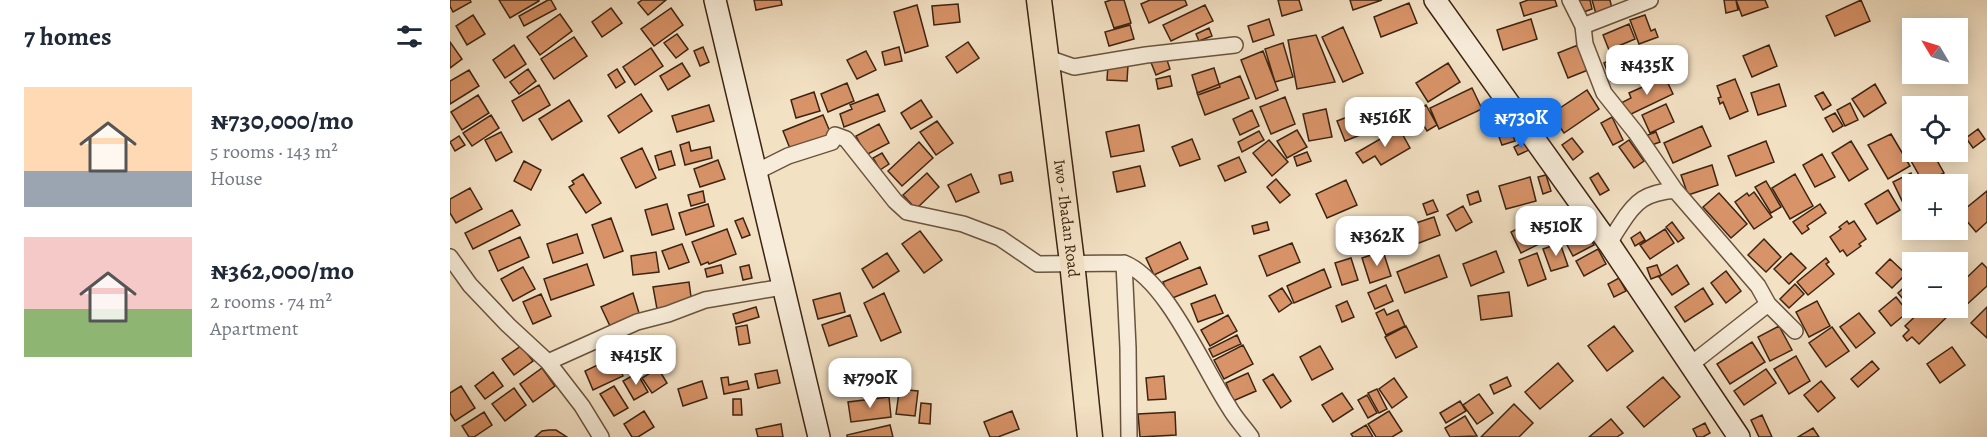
<!DOCTYPE html>
<html lang="en">
<head>
<meta charset="utf-8">
<style>
	:root { --surface:#fff; --page:#f6f6f7; --text:#1f2937; --muted:#747a83; --accent:#1a73e8 }
	body { margin:0; font-family:Alegreya,serif; background:var(--page); color:var(--text); height:100vh; display:flex; flex-direction:column; font-size:22px; white-space:nowrap }
	* { box-sizing:border-box; margin:0 }
	p { font-size:20px; color:var(--muted) }
	.icon { flex:none; width:33px; height:33px; fill:none; stroke:currentColor; stroke-width:2; stroke-linecap:round; stroke-linejoin:round }
	.map { position:relative; flex:1; overflow:hidden }
	.side { display:flex; flex-direction:column; background:var(--surface); width:450px }
	.side>* { flex:none }
	.needle { width:39px; rotate:308deg }
	.fabs { position:absolute; left:1452px; top:18px; display:grid; gap:12px }
	.fabs a { display:grid; place-items:center; width:66px; height:66px; border-radius:0px; background:var(--surface); box-shadow:0 3px 15px #0003; font-size:30px }
	.price { position:absolute; translate:-50% -51px; padding:0 14px; border-radius:12px; background:#fff; color:#222; font-size:20px; line-height:39px; filter:drop-shadow(0 2px 3px #0008) }
	.price::after { content:''; position:absolute; left:50%; top:36px; width:18px; height:14px; margin-left:-9px; background:inherit; clip-path:polygon(0 0,100% 0,50% 100%) }
	.price.current { background:var(--accent); color:#fff }
	ul { padding:0; list-style:none }
	li { display:flex; align-items:center; gap:18px; height:150px; padding:0 24px }
	li span { display:grid; place-items:center; flex:none; width:168px; height:120px; border-radius:0px; color:#555 }
	li>.icon { margin-inline-start:auto }
	span .icon { width:72px; height:72px; fill:#fffc; stroke-width:1 }
	li b { font-size:26px }
	h2 { display:flex; justify-content:space-between; align-items:center; height:72px; padding:0 24px; font-size:26px }
	main { display:flex; flex:1; min-height:0 }
	.map>svg:first-child { display:block }
</style>
</head>
<body>
<main>
<section class="side">
<h2>7 homes<svg class="icon" aria-label="filters" viewBox="0 0 24 24"><path d="M4 7h16M4 17h16"/><circle cx="9" cy="7" r="2"/><circle cx="15" cy="17" r="2"/></svg></h2>
<ul>
<li><span style="background:linear-gradient(#ffd9b3 70%,#9aa5b1 0)"><svg class="icon" aria-label="home" viewBox="0 0 24 24"><path d="M3 11l9-7 9 7M6 9v11h12V9"/></svg></span><div><b>₦730,000/mo</b><p>5 rooms · 143 m²</p><p>House</p></div></li>
<li><span style="background:linear-gradient(#f6c9c9 60%,#8fb573 0)"><svg class="icon" aria-label="home" viewBox="0 0 24 24"><path d="M3 11l9-7 9 7M6 9v11h12V9"/></svg></span><div><b>₦362,000/mo</b><p>2 rooms · 74 m²</p><p>Apartment</p></div></li>
</ul>
</section>
<div class="map">
<svg width="1537" height="437" viewBox="0 0 1537 437">
	<rect width="100%" height="100%" fill="#f3e1c4"/>
	<filter id="stains"><feTurbulence type="fractalNoise" baseFrequency=".00333" numOctaves="4"/><feColorMatrix values="0 0 0 0 .2 0 0 0 0 .09 0 0 0 0 .02 0 0 0 .5 -.17"/></filter>
	<radialGradient id="worn" r=".72"><stop offset=".6" stop-color="#630" stop-opacity="0"/><stop offset="1" stop-color="#630" stop-opacity=".3"/></radialGradient>
	<path fill="#d89368" stroke="#3d2412" stroke-width="1.5" d="M0,0H20L21,2L3,12L0,6Z
		M49,0H89V1L60,18Z
		M98,0H101L106,9L74,26L69,16Z
		M192,0H216L198,15L188,3Z
		M304,0H331L332,5L306,10Z
		M661,0H674L681,23L664,28L655,2Z
		M700,0H735L737,5L699,23L691,4Z
		M828,0H849L852,10L832,16Z
		M900,0H932L903,10Z
		M1078,0H1105L1107,6L1074,16L1070,3Z
		M1127,0H1140L1142,9L1131,13Z
		M1142,0H1160L1162,9L1146,14Z
		M1274,0H1286L1288,10L1276,13Z
		M1286,0H1315L1318,7L1292,16Z
		M1411,0L1420,21L1385,36L1376,16Z
		M959,3L967,23L931,37L924,17Z
		M508,4L510,22L484,25L482,6Z
		M467,5L478,46L455,53L444,12Z
		M755,5L763,21L721,41L713,25Z
		M161,8L172,23L152,37L142,22Z
		M221,8L233,25L204,46L191,29Z
		M110,14L122,31L90,55L77,37Z
		M23,15L35,34L17,45L6,26Z
		M1195,15L1201,31L1205,29L1208,37L1189,44L1180,20Z
		M819,19L824,35L803,42L798,26Z
		M1081,19L1087,39L1053,50L1047,30Z
		M1179,24L1185,39L1159,50L1153,35Z
		M680,25L684,39L659,46L655,32Z
		M893,27L913,73L893,82L872,37Z
		M759,28L762,36L749,41L746,34Z
		M227,34L238,49L226,58L214,43Z
		M866,35L885,82L847,89L838,40Z
		M124,37L137,56L104,79L91,59Z
		M0,42L12,59L0,68Z
		M518,42L529,58L507,73L496,57Z
		M833,43L843,77L825,82L815,49Z
		M64,45L76,64L55,78L43,60Z
		M1128,45L1138,70L1118,78L1108,53Z
		M1319,45L1327,66L1302,77L1293,56Z
		M253,47L259,62L250,66L244,51Z
		M449,47L452,61L435,65L432,52Z
		M201,48L213,66L185,85L173,67Z
		M416,51L426,70L407,79L397,60Z
		M813,51L828,90L806,99L791,60Z
		M715,54L720,69L706,75L700,60Z
		M1174,54L1181,72L1161,81L1154,63Z
		M232,63L240,76L218,90L210,76Z
		M998,63L1010,82L978,102L966,83Z
		M658,64L678,65L677,81L657,80Z
		M764,68L770,87L748,95L742,75Z
		M78,69L86,81L69,94L60,82Z
		M167,69L175,82L166,88L158,75Z
		M19,70L29,86L0,104V81Z
		M720,76L722,86L708,89L706,79Z
		M790,76L799,98L755,115L747,93Z
		M1215,77L1223,94L1177,116L1171,103L1181,98L1179,93Z
		M1285,79L1298,111L1280,119L1273,102L1270,104L1268,98L1271,97L1267,86Z
		M397,83L404,101L378,112L371,94Z
		M1329,84L1336,106L1308,115L1301,93Z
		M1425,84L1436,103L1414,117L1402,99Z
		M89,85L100,105L73,121L62,101Z
		M1022,88L1032,109L989,129L980,108Z
		M1137,90L1149,109L1114,133L1101,114Z
		M364,92L370,111L346,118L341,100Z
		M1373,92L1381,105L1373,110L1365,96Z
		M191,94L202,111L169,133L158,116Z
		M428,94L435,111L394,127L390,114L402,109L400,105Z
		M28,95L39,113L12,130L1,112Z
		M835,97L845,124L821,134L810,107Z
		M119,100L132,121L102,140L89,119Z
		M471,100L482,117L461,129L451,113Z
		M936,102L943,122L895,141L887,121Z
		M1400,103L1408,120L1395,126L1387,110Z
		M1216,104L1224,122L1200,133L1192,115Z
		M259,105L264,121L227,132L222,116Z
		M976,105L987,125L977,131L965,111Z
		M876,109L882,137L859,141L853,114Z
		M802,110L809,126L790,135L783,119Z
		M1385,113L1393,126L1383,132L1375,118Z
		M41,115L49,128L22,146L13,133Z
		M373,115L381,134L341,151L333,131Z
		M1162,117L1173,140L1163,145L1151,123Z
		M487,121L503,143L486,155L470,132Z
		M429,124L439,143L416,155L406,136Z
		M689,125L694,151L661,157L656,132Z
		M1252,126L1261,146L1223,163L1214,143Z
		M949,128L960,148L931,165L925,156L913,163L906,153Z
		M1528,129L1535,139L1523,148L1516,138Z
		M847,130L857,147L837,158L827,141Z
		M809,131L814,140L792,152L788,142Z
		M51,132L62,152L46,161L35,140Z
		M1062,132L1065,141L1052,145L1049,137Z
		M1206,132L1210,142L1199,146L1195,136Z
		M1441,134L1460,166L1438,179L1418,145Z
		M9,136L15,145L5,151L0,142Z
		M1122,138L1133,152L1123,160L1112,145Z
		M742,139L750,159L730,166L722,147Z
		M819,140L838,162L822,176L803,153Z
		M1179,140L1194,161L1184,168L1169,147Z
		M1316,141L1324,162L1286,176L1278,156Z
		M1401,141L1418,169L1399,181L1382,153Z
		M239,142L241,151L260,147L262,158L235,165L230,145Z
		M469,142L483,158L452,186L438,171Z
		M1074,142L1079,150L1068,155L1064,147Z
		M192,148L206,178L186,188L171,158Z
		M1462,148V152H1493L1485,157L1494,173L1474,184L1456,152Z
		M221,151L225,165L209,170L205,156Z
		M857,152L861,161L847,166L844,157Z
		M432,153L439,164L430,170L423,158Z
		M1372,154L1385,177L1365,187L1353,165Z
		M789,157L796,172L775,181L768,166Z
		M268,160L275,179L250,187L244,169Z
		M74,161L91,170L81,190L64,181Z
		M1262,165L1268,185L1238,195L1231,175Z
		M690,166L695,186L667,192L663,172Z
		M561,172L563,181L551,184L549,175Z
		M477,173L489,187L466,209L453,195Z
		M1148,173L1159,190L1150,195L1140,178Z
		M1461,173L1467,184H1462V203L1455,207L1443,182Z
		M133,174L151,203L136,213L119,187L124,184L122,181Z
		M521,174L529,192L506,202L498,185Z
		M1345,174L1363,206L1340,219L1322,188Z
		M1096,175L1101,191L1093,194L1088,177Z
		M1080,177L1086,201L1056,209L1049,186Z
		M826,179L840,195L830,203L817,187Z
		M896,180L907,205L877,218L866,194Z
		M1316,181L1331,207L1321,213L1305,187Z
		M20,188L32,209L6,223L0,213V199Z
		M1438,190L1450,210L1427,224L1415,204Z
		M253,191L255,202L241,206L238,195Z
		M1028,191L1031,201L1020,205L1017,195Z
		M1537,191V222L1526,232L1510,213Z
		M1304,192L1322,217L1304,229L1285,202L1297,193L1299,196Z
		M1269,193L1297,224L1281,238L1253,207Z
		M983,200L988,211L977,215L973,204Z
		M217,204L224,229L202,235L195,210Z
		M258,204L264,226L236,235L229,213Z
		M1370,204L1376,213L1357,226L1359,229L1352,234L1343,222Z
		M1013,206L1022,222L1006,231L997,215Z
		M62,210L70,225L23,249L15,233Z
		M1096,214L1107,235L1071,253L1061,232Z
		M984,217L990,235L961,246L954,227Z
		M161,218L173,251L154,258L142,225Z
		M293,218L300,235L292,238L285,221Z
		M1397,221L1399,224L1404,221L1416,239L1409,244L1411,246L1397,256L1393,250L1390,252L1380,237L1391,229L1389,227Z
		M817,222L819,230L804,234L802,226Z
		M1222,222L1234,238L1228,242L1216,227Z
		M277,229L286,254L259,264L258,262L251,265L242,242Z
		M1215,229L1224,243L1200,259L1190,245Z
		M470,231L492,260L474,273L452,244Z
		M1137,232L1144,245L1123,256L1116,243Z
		M1190,232L1195,240L1185,246L1181,238Z
		M127,234L133,253L103,263L97,244Z
		M70,237L79,257L48,271L39,251Z
		M1314,239L1331,257L1316,272L1298,255Z
		M730,242L738,259L704,275L696,258Z
		M842,243L850,262L817,276L809,256Z
		M1110,243L1118,266L1101,271L1093,249Z
		M232,244L239,262L219,269L212,251Z
		M1148,249L1156,264L1134,276L1126,261Z
		M933,251L941,276L920,283L912,258Z
		M1046,251L1054,272L1021,286L1013,264Z
		M206,252L209,272L183,275L181,256Z
		M437,253L449,271L423,288L412,269Z
		M1087,253L1096,279L1078,286L1069,260Z
		M1341,253L1356,268L1339,284L1324,269Z
		M989,255L997,277L955,293L947,272Z
		M901,258L908,280L892,285L885,263Z
		M1376,258L1379,262L1376,264L1384,274L1358,295L1347,282Z
		M1440,259L1456,274L1442,288L1426,273Z
		M1532,263L1537,268V286L1513,308L1508,302V286Z
		M137,264L144,285L101,300L94,279Z
		M271,265L273,273L257,277L255,269Z
		M299,265L302,278L293,280L290,267Z
		M1207,265L1211,275L1201,279L1197,268Z
		M1227,265L1239,284L1222,295L1209,277Z
		M73,267L85,289L63,301L51,279Z
		M750,267L757,284L720,299L713,282Z
		M874,269L881,287L844,303L837,286Z
		M1276,271L1291,291L1276,303L1261,283Z
		M1169,278L1176,291L1164,297L1158,284Z
		M1462,280V307L1461,308L1448,293Z
		M239,282L242,304L207,309L203,287Z
		M1345,284L1354,294L1339,308L1330,299Z
		M936,285L943,301L925,309L918,293Z
		M832,288L842,303L829,312L819,296Z
		M1253,288L1263,304L1235,322L1225,307Z
		M1059,292L1062,316L1031,320L1028,296Z
		M183,293L189,313L160,326L151,307Z
		M390,293L395,312L368,319L363,300Z
		M434,293L451,332L431,341L414,303Z
		M91,294L101,316L83,324L73,302Z
		M765,295L773,313L748,322L741,304Z
		M1446,297L1458,312L1441,326L1429,311Z
		M897,301L904,317L892,322L886,306Z
		M1367,301L1380,326L1359,337L1346,312Z
		M306,307L309,317L286,324L283,314Z
		M1537,307V338L1521,323Z
		M1474,308H1496L1501,313L1469,344L1462,337L1457,341L1453,336L1459,330L1455,326Z
		M934,309L937,315L948,310L955,326L936,335L926,313Z
		M1409,313L1425,333L1406,348L1390,327Z
		M400,315L407,336L379,346L372,325Z
		M778,315L787,331L760,346L751,330Z
		M297,325L300,343L289,345L286,327Z
		M956,326L967,347L946,358L935,337Z
		M1164,326L1183,351L1157,371L1138,346Z
		M1329,326L1342,350L1320,361L1308,337Z
		M1382,327L1399,351L1376,367L1359,343Z
		M787,335L791,344L763,357L759,349Z
		M1302,342L1315,362L1280,384L1267,364Z
		M793,345L803,364L774,379L764,360Z
		M71,346L83,361L64,375L52,359Z
		M870,346L883,369L862,380L850,357Z
		M1502,347L1515,365L1490,383L1477,364Z
		M1346,356L1360,381L1339,394L1324,369Z
		M164,357L173,376L143,390L135,371Z
		M408,361L415,384L387,393L380,370Z
		M1422,361L1429,369L1408,387L1401,379Z
		M1108,363L1123,381L1090,409L1075,392Z
		M92,368L105,386L83,402L70,384Z
		M208,368L217,383L202,393L192,378Z
		M1316,369L1326,383L1294,405L1284,391Z
		M327,370L330,383L308,388L305,374Z
		M43,372L53,386L35,399L25,386Z
		M187,373L198,392L184,400L173,381Z
		M798,373L806,391L783,401L776,383Z
		M823,374L841,401L831,408L813,380Z
		M714,376L716,399L698,400L696,378Z
		M278,377L279,385L297,381L299,389L274,394L271,378Z
		M1057,377L1061,386L1044,394L1040,385Z
		M1213,377L1230,397L1194,427L1177,407Z
		M944,378L957,397L942,408L929,389Z
		M252,381L257,398L233,406L228,389Z
		M1371,381L1385,398L1368,412L1354,395Z
		M11,386L25,408L5,421L0,413V393Z
		M164,386L178,408L164,416L150,394Z
		M64,388L76,405L55,421L42,404Z
		M927,389L937,409L929,413L918,393Z
		M458,390L468,391L465,416L446,414L449,392L458,393Z
		M892,393L903,409L883,422L872,405Z
		M1029,394L1043,413L1027,424L1013,405Z
		M917,395L927,413L918,418L908,400Z
		M439,397L441,417L401,422L398,402Z
		M283,399H291L292,415H283Z
		M1010,401L1016,411L996,423L990,413Z
		M471,403L481,404L480,424L469,423Z
		M1064,404L1083,423L1069,437H1031Z
		M194,411L204,427L188,437H182L174,424Z
		M562,411L569,429L548,437H540L534,422Z
		M939,411L952,431L942,437H926L918,424Z
		M34,412L42,425L24,437H19L12,426Z
		M725,412L726,435L690,437L688,414Z
		M1312,415L1322,437H1309L1301,420Z
		M1015,416L1027,436L1000,437L995,428Z
		M1161,419L1173,433L1167,437H1139Z
		M1255,423L1260,433L1253,437H1247L1243,429Z
		M331,424L333,437H308L306,429Z
		M440,425L443,437H397V435Z
		M916,425L923,437H903L901,434Z
		M1363,428L1369,437H1348Z
		M99,430H106L117,437H85L92,431Z"/>
	<g fill="none" stroke-linecap="round" stroke-linejoin="round">
		<defs>
			<path id="street" d="M1120,0L1133,26L1135,44L1154,93L1186,133L1225,190L1308,286L1318,304
				M1133,26L1200,0
				M595,57L624,67L696,55L785,45
				M306,172L338,156L382,142L385,135L396,139L445,201L457,212L513,224L550,238L588,264L674,263C717,280 753,368 779,407C785,418 794,427 801,437
				M1160,245C1162,236 1166,232 1171,224C1186,200 1196,193 1225,190
				M0,257L20,285L58,325L98,362L132,406L151,437
				M674,263L678,348L679,437
				M98,362L187,322L218,314L255,300L333,287
				M1240,365L1318,304L1345,331"/>
			<path id="secondary" d="M265,0L369,437
				M985,0L1160,245L1289,437"/>
			<g id="primary">
				<path id="s1" d="M589,0L622,262L640,437"/>
			</g>
		</defs>
		<use href="#street" stroke="#6a533e" stroke-width="18"/>
		<use href="#secondary" stroke="#3d2412" stroke-width="24"/>
		<use href="#primary" stroke="#3d2412" stroke-width="27"/>
		<use href="#street" stroke="#f7ecd9" stroke-width="15"/>
		<use href="#secondary" stroke="#f7ecd9" stroke-width="21"/>
		<use href="#primary" stroke="#f3e1c4" stroke-width="24"/>
	</g>
	<g text-anchor="middle" dominant-baseline="central" stroke-width="5" stroke-linejoin="round" paint-order="stroke">
		<g font-size="16" fill="#3d2412" stroke="#f7ecd9">
			<text stroke="none"><textPath href="#s1" startOffset="220">Iwo - Ibadan Road</textPath></text>
		</g>
	</g>
	<rect width="100%" height="100%" filter="url(#stains)"/>
	<rect width="100%" height="100%" fill="url(#worn)"/>
</svg>
<div class="fabs">
<a><svg class="needle" viewBox="-14 -14 28 28"><path d="M0-13l5 13h-10z" fill="#e53935"/><path d="M0 13l5-13h-10z" fill="#747a83"/></svg></a>
<a><svg class="icon" aria-label="locate" viewBox="0 0 24 24"><circle cx="12" cy="12" r="6"/><path d="M12 2v4M12 18v4M2 12h4M18 12h4"/></svg></a>
<a>+</a>
<a>−</a>
</div>
<b class="price" style="left:1197px;top:96px">₦435K</b>
<b class="price" style="left:935px;top:148px">₦516K</b>
<b class="price current" style="left:1071px;top:149px">₦730K</b>
<b class="price" style="left:1106px;top:257px">₦510K</b>
<b class="price" style="left:927px;top:267px">₦362K</b>
<b class="price" style="left:186px;top:386px">₦415K</b>
<b class="price" style="left:420px;top:409px">₦790K</b>
</div>
</main>
</body>
</html>
